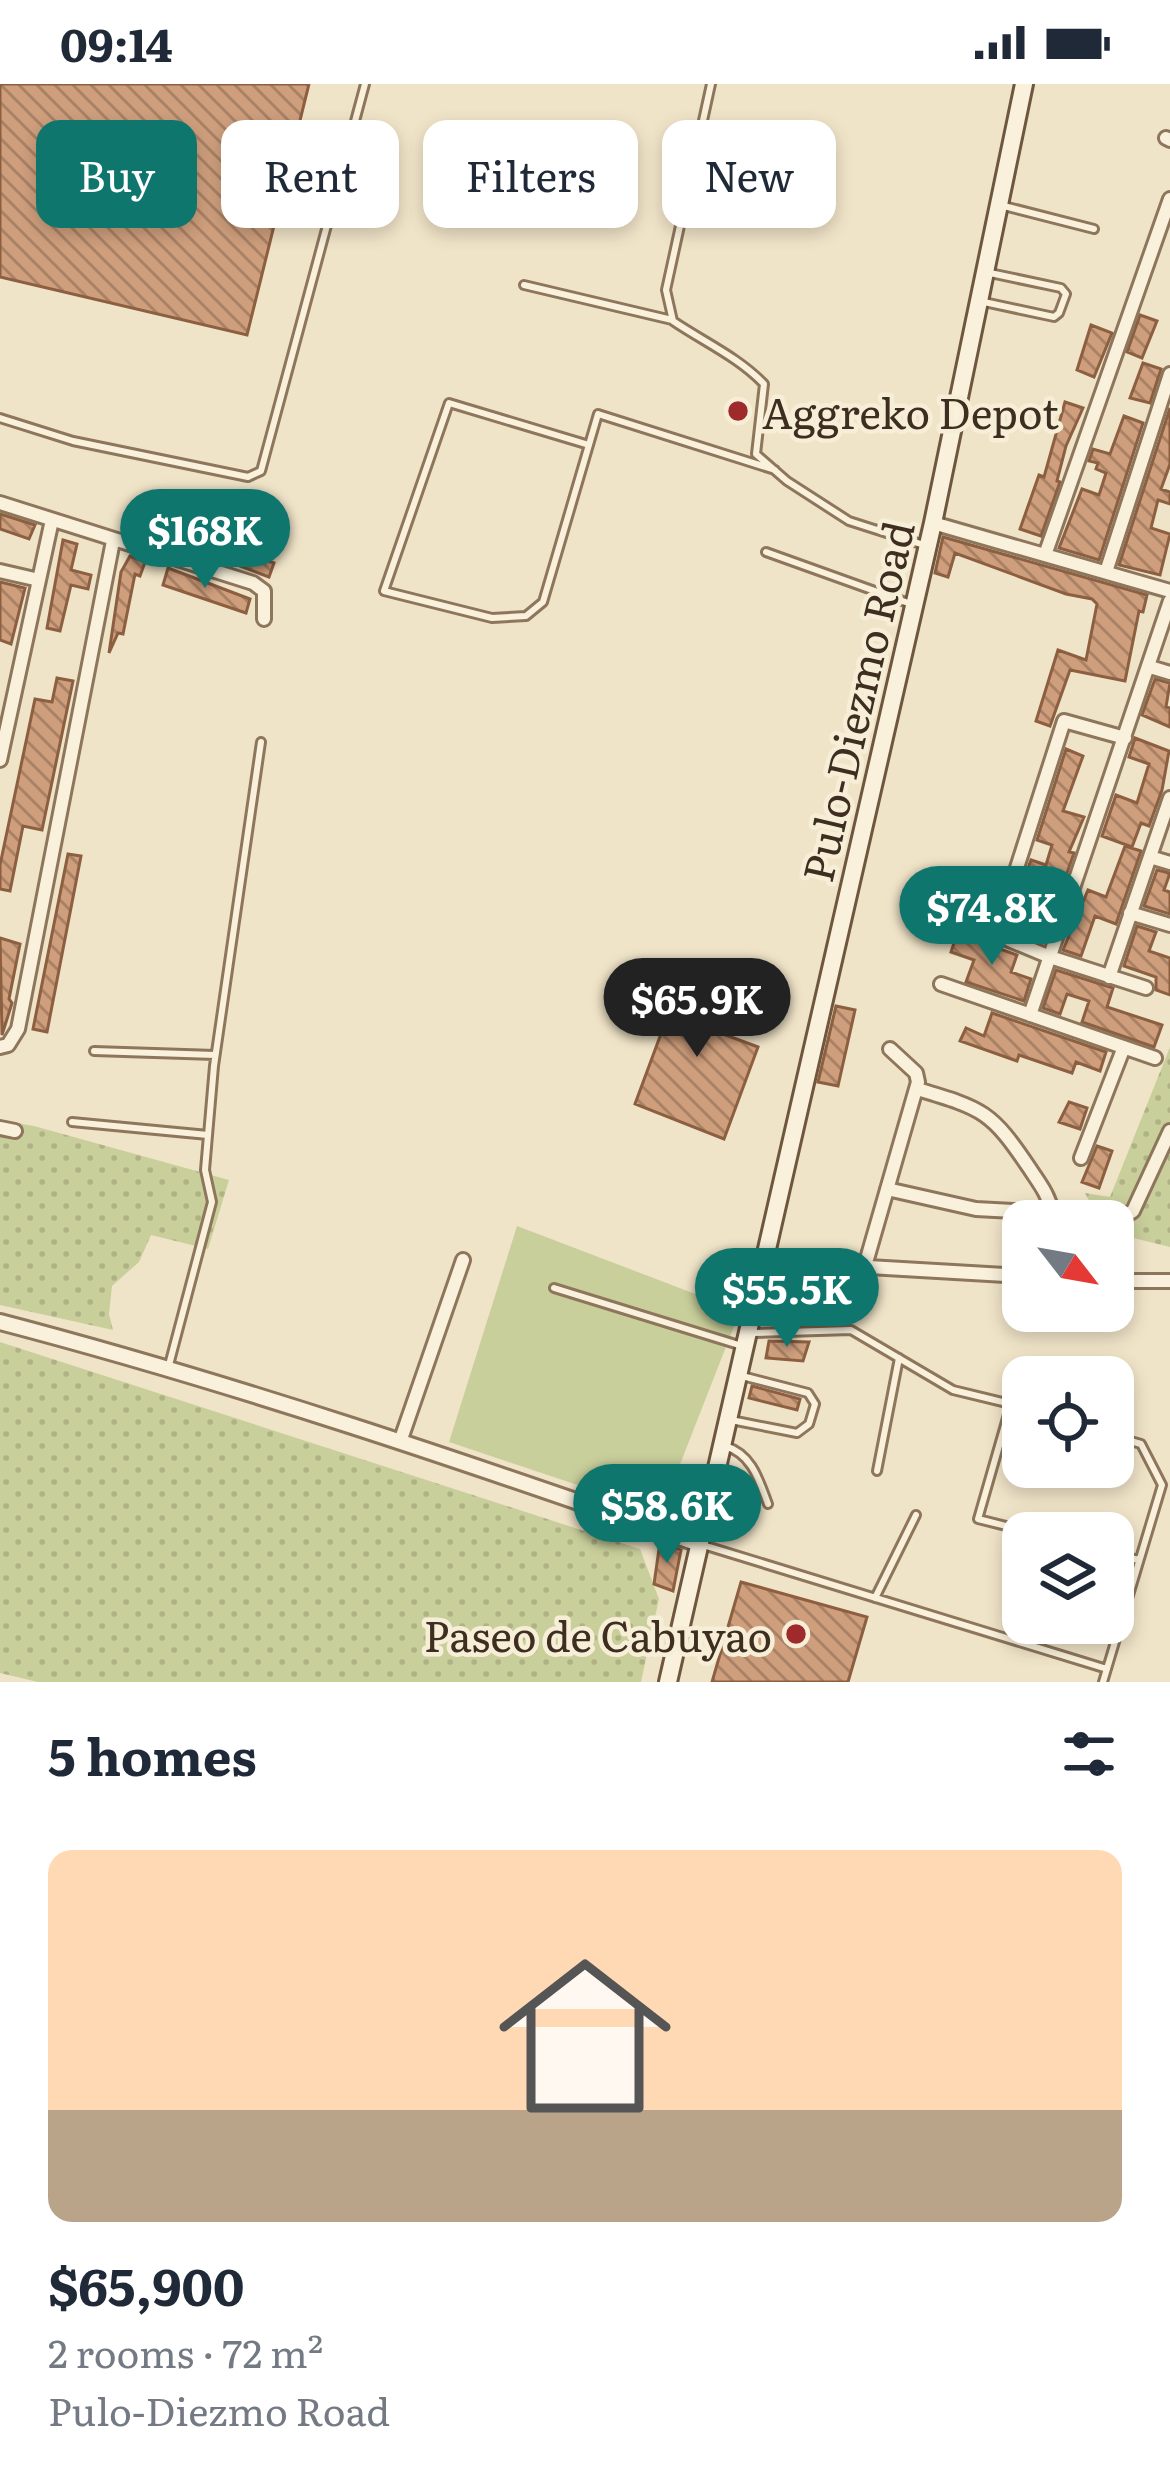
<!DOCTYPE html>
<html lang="en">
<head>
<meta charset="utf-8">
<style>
	:root { --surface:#fff; --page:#f6f6f7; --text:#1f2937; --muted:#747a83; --accent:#0f766e }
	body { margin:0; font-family:Literata,serif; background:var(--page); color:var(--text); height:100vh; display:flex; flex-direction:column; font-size:45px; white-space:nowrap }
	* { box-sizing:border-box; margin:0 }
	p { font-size:39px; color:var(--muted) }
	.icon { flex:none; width:66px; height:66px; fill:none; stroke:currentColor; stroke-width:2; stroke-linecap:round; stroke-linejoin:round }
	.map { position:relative; height:1598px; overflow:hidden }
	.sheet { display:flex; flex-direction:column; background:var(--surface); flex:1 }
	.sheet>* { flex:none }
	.banner { position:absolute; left:36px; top:36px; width:1098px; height:108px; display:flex; gap:24px }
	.needle { width:78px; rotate:121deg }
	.buttons { position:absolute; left:1002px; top:1116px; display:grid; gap:24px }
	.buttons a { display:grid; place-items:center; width:132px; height:132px; border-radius:24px; background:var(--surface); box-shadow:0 6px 18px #0003; font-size:60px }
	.price { position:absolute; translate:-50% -102px; padding:0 27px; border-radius:42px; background:var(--accent); color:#fff; font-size:39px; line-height:78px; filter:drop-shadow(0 3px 6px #0008) }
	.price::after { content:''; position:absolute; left:50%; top:72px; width:36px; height:27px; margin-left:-18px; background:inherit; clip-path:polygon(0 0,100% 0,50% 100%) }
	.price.current { background:#222; color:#fff }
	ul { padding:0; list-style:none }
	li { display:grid; align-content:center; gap:24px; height:636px; padding:0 48px }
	li span { display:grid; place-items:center; height:372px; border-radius:24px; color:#555 }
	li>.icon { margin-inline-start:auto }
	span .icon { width:216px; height:216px; fill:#fffc; stroke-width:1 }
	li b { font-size:51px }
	h2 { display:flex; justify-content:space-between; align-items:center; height:144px; padding:0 48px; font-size:51px }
	.tag { padding:0 42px; border-radius:24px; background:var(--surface); box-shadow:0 6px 18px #0003; font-size:42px; line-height:108px }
	.tag.current { background:var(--accent); color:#fff }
	.status { display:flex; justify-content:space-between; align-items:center; height:84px; padding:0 60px; background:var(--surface); direction:ltr }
	.status svg { height:33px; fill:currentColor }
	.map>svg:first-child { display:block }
</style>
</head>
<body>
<div class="status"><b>09:14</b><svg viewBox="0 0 49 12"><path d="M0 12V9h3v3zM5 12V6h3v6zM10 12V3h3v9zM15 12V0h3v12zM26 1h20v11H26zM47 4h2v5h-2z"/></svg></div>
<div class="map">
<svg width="1170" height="1598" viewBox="0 0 1170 1598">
	<defs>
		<pattern id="grass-dots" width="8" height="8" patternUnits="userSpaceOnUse" patternTransform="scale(3)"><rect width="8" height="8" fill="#c9cf9b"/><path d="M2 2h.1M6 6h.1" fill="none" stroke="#aeb285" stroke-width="1.8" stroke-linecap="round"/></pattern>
		<pattern id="building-back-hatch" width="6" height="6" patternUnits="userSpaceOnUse" patternTransform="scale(3)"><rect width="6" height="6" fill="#cf9f7d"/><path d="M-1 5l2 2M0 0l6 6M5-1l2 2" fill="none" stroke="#a98266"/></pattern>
	</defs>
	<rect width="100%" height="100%" fill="#f0e4c8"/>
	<path fill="url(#grass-dots)" d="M1170,963V1163L1113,1149V1137H1100L1085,1109L1110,1113Z
		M0,1036L34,1042L229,1096L208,1165L151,1151L139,1178L112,1202L109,1230L113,1246L0,1221Z
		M0,1258L640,1465L659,1515L641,1598H38L0,1589Z"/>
	<path fill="#c9cf9b" d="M517,1142L740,1227L661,1429L449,1358Z"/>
	<path fill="url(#building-back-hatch)" stroke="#8d5f41" stroke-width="3" d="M0,0H309L247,251L0,193Z
		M1140,231L1157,237L1142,274L1127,268Z
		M1091,241L1112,249L1094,293L1077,286Z
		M1143,279L1161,285L1150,319L1130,314Z
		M1065,318L1083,324L1066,362L1057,397L1060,398L1041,452L1020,445L1039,391L1044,393Z
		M1170,324V380L1161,405L1170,408V420L1158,416L1151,444L1170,450L1160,491L1119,481Z
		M1124,332L1143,339L1099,476L1059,464L1082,405L1099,411L1106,389L1096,385L1098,379L1089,377L1093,365L1110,370Z
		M0,430L35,441L29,455L0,445Z
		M156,434L274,479L269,493L151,448Z
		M943,453L1147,511L1143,528L1139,527L1125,597L1070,586L1050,642L1036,637L1058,566L1086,576L1097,520L1092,515L1066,510L955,469L948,493L935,489Z
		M63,456L77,460L71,486L91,491L88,505L71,501L60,547L47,544Z
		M130,472L145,478L140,492L135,490L123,550L118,549L109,569L121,488Z
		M168,484L250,515L246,529L163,501Z
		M0,498L25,504L11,560L0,556Z
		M57,594L73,597L42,746L23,742L10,807L0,805V781L35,615L52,618Z
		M1155,595L1170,599L1166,623L1170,624V643L1142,631Z
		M1135,654L1169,667L1162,706L1149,742L1141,739L1132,763L1102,752L1116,711L1137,719L1149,680L1129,673Z
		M1066,665L1083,672L1063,727L1084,733L1069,768L1074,769L1061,806L1028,794L1026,790L1031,776L1046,781L1052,761L1037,756Z
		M1125,762L1141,767L1116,840L1095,832L1081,872L1063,866L1088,806L1106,813Z
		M68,770L81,772L47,948L33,945Z
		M1157,786L1170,789L1164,806L1170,808V830L1144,822Z
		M1137,842L1156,848L1149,867L1170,874V911L1156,906V893L1124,882Z
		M957,850L1017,871L1011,888L1031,895L1024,917L966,898L974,876L951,868Z
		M0,854L20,860L9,915L12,919L2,951Z
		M685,885L732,902L715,947L758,963L724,1055L635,1020Z
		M1056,886L1113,904L1107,923L1162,941L1154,963L1082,938L1089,917L1067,910L1060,930L1043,924Z
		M836,922L855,926L838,1002L818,998Z
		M992,929L1106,968L1100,987L1076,978L1072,989L1019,971L1017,977L960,957L966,944L984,952Z
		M1069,1018L1087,1024L1080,1045L1059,1038Z
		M1097,1062L1112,1067L1099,1104L1082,1098Z
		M769,1257L809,1258L803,1277L766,1274Z
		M752,1302L800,1315L797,1326L749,1314Z
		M660,1458L681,1466L673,1507L654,1500Z
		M741,1498L867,1533L848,1598H712Z"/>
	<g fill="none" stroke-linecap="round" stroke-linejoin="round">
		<defs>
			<path id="service" d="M711,0L666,206L673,237C704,258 738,273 764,300L756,370L787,397L849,437L924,461
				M1004,122L1094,145
				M524,201L672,236
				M984,218L1054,233L1059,229L1066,210L1061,204L990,189
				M0,334L73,357L248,393L261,387L365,0
				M589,361L449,319L384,507L492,534L526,532L543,518L598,330L775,386
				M766,468L911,520
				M94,967L215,971
				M72,1038L208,1051
				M554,1204L742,1262
				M752,1249L851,1246L953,1306L1023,1323
				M169,1281L212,1118L205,1086L214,982L261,658
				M1011,1320L978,1435L1034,1449
				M731,1336L797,1349L809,1340L815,1320L808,1309L742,1292
				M725,1362C752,1370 759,1396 768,1420
				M877,1387L899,1274
				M703,1461L1107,1585
				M1113,1470L1139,1476
				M875,1514L916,1431
				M1103,1598L1162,1401L1141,1360L1113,1352"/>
			<path id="minor" d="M1166,54L1170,56
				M0,419L253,499L264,507V535
				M933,439L1170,507
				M1045,471L1170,115
				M0,487L39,496
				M1106,488L1170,290
				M1150,583L1170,589
				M0,676L52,436
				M1150,773L1170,779
				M1069,821L1020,802L1015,790L1064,637L1125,654
				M1130,829L1170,841
				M978,843L1050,873L1146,904
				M1109,893L1170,714
				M941,900L1155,974
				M1030,931L1170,517
				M0,963L8,961L18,945L113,457
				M917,1005C984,1025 991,1027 1030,1085C1039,1099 1049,1111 1052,1128
				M0,1044L15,1047
				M1081,1074L1124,963
				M887,1105L976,1125L1123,1133L1133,1127L1170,1047
				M766,1177L1023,1192
				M865,1182L918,998L916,989L890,965
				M1113,1197H1170
				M401,1355L463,1176"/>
			<path id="tertiary" d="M0,1238C237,1300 468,1379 699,1460"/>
			<path id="secondary" d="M668,1598L933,439L1024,0"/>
		</defs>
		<use href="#service" stroke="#8d765c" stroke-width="12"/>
		<use href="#minor" stroke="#8d765c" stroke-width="18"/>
		<use href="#tertiary" stroke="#8d765c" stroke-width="20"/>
		<use href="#secondary" stroke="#6f573f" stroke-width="22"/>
		<use href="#service" stroke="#faf1dc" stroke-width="6"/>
		<use href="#minor" stroke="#faf1dc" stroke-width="12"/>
		<use href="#tertiary" stroke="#faf1dc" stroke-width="14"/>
		<use href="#secondary" stroke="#faf1dc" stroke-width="16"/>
	</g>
	<g fill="#9e2a2b" stroke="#f7eed8" stroke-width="4.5">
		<circle cx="738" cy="327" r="12"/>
		<circle cx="796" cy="1550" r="12"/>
	</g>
	<g text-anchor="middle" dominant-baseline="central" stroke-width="9" stroke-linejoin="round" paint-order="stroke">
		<g font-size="42" fill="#3d2e20" stroke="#f7eed8" text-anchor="start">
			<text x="762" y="327">Aggreko Depot</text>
			<text x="772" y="1550" text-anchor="end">Paseo de Cabuyao</text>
		</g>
		<g font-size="42" fill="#3d2e20" stroke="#f7eed8">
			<text transform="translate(856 617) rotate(-77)">Pulo-Diezmo Road</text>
		</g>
	</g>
</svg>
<div class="buttons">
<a><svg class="needle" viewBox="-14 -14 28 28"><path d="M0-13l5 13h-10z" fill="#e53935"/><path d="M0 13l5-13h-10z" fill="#747a83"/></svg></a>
<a><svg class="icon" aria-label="locate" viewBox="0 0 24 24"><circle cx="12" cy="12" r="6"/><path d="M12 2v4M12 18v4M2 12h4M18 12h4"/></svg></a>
<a><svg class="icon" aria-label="layers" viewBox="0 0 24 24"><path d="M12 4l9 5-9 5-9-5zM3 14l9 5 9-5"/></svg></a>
</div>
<b class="price" style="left:205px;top:507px">$168K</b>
<b class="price" style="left:992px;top:884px">$74.8K</b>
<b class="price current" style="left:697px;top:976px">$65.9K</b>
<b class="price" style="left:787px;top:1266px">$55.5K</b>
<b class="price" style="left:667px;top:1482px">$58.6K</b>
<div class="banner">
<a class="tag current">Buy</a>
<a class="tag">Rent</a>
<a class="tag">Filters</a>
<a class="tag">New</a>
</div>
</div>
<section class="sheet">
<h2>5 homes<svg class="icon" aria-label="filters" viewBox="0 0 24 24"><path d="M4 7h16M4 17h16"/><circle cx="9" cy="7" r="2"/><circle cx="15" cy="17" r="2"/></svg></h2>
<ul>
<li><span style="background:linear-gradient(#ffd9b3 70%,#b9a48a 0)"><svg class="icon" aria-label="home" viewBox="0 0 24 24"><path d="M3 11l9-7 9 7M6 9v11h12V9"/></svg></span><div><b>$65,900</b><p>2 rooms · 72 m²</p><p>Pulo-Diezmo Road</p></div></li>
</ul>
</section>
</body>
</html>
